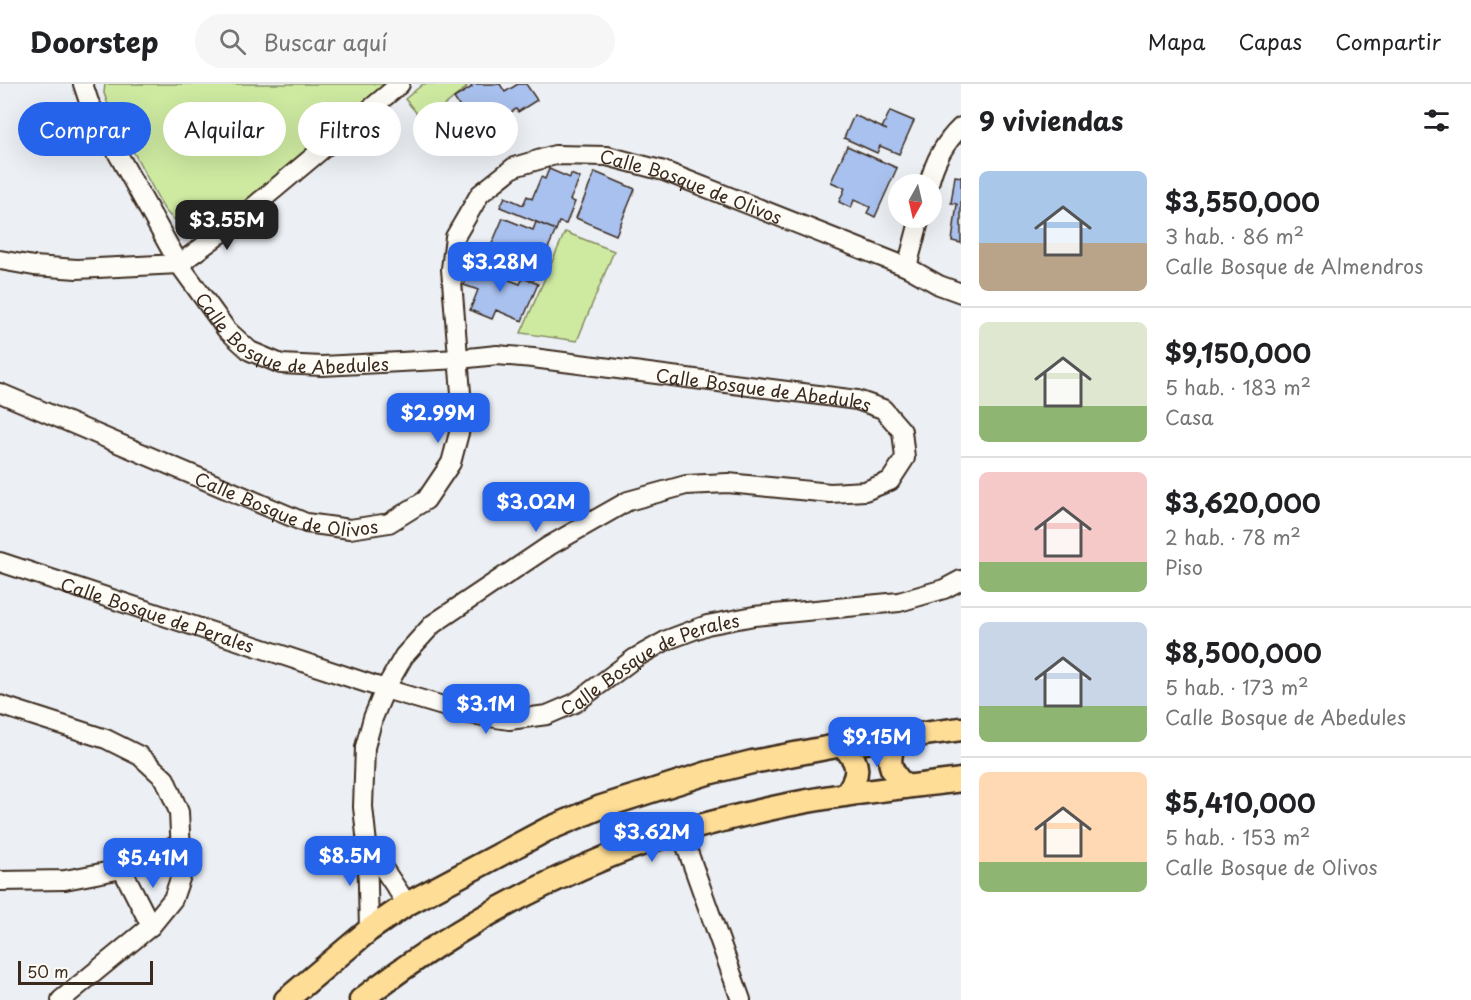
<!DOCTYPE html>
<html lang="es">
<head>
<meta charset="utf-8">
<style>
	:root { --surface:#fff; --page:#f6f6f6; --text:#202124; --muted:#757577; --line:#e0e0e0; --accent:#2563eb }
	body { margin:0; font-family:"Playpen Sans",sans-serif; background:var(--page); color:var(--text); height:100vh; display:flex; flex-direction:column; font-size:22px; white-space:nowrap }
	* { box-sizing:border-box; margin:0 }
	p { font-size:20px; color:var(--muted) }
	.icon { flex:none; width:33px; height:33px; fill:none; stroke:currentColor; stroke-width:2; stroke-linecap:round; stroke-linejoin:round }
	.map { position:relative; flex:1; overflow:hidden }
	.sheet { display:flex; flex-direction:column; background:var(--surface); width:510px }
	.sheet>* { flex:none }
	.top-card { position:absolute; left:18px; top:18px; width:570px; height:54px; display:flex; gap:12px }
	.needle { width:39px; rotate:188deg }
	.tools { position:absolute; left:888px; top:90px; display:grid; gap:12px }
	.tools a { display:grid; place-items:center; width:54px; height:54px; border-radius:50%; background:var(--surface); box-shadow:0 6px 24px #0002; font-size:30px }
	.scale { position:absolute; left:18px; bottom:15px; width:135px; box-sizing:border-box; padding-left:6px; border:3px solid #3b2a1e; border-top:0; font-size:16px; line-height:21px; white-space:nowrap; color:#3b2a1e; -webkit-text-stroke:4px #fdfcf7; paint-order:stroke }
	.price { position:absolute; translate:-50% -51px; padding:0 14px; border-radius:12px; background:var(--accent); color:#fff; font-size:20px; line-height:39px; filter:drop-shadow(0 2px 3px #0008) }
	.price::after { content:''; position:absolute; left:50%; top:36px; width:18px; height:14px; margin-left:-9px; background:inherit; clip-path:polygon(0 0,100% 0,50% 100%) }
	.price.active { background:#222; color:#fff }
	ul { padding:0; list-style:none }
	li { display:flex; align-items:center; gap:18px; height:150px; padding:0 18px }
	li+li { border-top:2px solid var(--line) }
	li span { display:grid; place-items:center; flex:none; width:168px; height:120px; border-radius:9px; color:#555 }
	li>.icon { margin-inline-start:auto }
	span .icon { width:72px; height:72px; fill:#fffc; stroke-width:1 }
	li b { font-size:26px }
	h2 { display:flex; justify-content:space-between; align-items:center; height:72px; padding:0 18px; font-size:26px }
	.chip { padding:0 21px; border-radius:27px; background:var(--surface); box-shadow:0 6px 24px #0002; font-size:21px; line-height:54px }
	.chip.active { background:var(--accent); color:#fff }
	header { display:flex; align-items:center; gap:36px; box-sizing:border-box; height:84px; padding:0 30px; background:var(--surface); border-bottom:2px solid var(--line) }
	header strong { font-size:28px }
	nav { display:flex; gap:33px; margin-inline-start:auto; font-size:21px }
	.search { width:420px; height:54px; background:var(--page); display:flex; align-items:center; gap:15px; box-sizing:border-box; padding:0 21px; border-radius:33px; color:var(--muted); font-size:22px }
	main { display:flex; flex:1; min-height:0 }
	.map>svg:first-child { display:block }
</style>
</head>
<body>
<header>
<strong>Doorstep</strong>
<div class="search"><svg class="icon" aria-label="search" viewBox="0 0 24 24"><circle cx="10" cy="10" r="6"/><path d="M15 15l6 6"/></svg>Buscar aquí</div>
<nav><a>Mapa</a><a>Capas</a><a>Compartir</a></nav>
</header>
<main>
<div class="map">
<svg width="961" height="916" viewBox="0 0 961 916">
	<rect width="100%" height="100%" fill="#ecf0f5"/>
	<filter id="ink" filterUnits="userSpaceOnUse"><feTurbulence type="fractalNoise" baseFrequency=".0167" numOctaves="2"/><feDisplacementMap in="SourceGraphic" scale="12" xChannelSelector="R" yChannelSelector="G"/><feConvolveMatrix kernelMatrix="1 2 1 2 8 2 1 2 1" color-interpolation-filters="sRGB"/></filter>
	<g filter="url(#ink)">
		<path fill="#ceeaa1" stroke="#848a60" stroke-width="1.5" d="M105,0H385L220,138C199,148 178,144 164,125L107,18L104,9Z
			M423,0H465L467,3L424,38L405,15Z
			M565,148L614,167L577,257L521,249Z"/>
		<path fill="#a9c1ee" stroke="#3b2a1e" stroke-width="1.5" d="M470,0H500L505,8L518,0H526L537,16L518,28L516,25L477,51L454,14L472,3Z
			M890,27L914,37L899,70L880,62L877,69L844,54L854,31L887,46L882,44Z
			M847,62L897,84L875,133L867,129L870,123L854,116L851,124L839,118L845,104L831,98Z
			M549,85L570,94L571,90L580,94L570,116L575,118L566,140L559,138L556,146L500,123L505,113L523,121L527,112L532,115L541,93L545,95Z
			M595,88L635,105L616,151L576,134Z
			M955,92L961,93V159L952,157L957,120L951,119Z
			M503,134L533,146L536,138L556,146L534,196L515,188L521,175L491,162Z
			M473,180L492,189L494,184L509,190L507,195L520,200L523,194L538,200L522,237L496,226L492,235L470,226L478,206L464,201Z"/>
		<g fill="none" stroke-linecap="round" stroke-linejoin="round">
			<defs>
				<g id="minor">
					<path id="s1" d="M83,0L89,18L179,180L226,245L250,267L281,280L322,282L459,275L497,271L533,274L857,316L883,325L902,347L905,374L890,397L865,407L830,409L728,399L686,401L628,417L549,462L433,540L404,572L385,605L373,634L365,663L363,723L367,760L369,846"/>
					<path d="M929,100C934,79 945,58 961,43"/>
					<path d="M0,176L34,182L77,185L179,180L227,145L400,0"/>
					<path d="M907,183L920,134"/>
					<path id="s2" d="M0,309L306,439L350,445L389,439L426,416L451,379L463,334L451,185L455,153L480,110L514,83L555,71L607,72L664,87L907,183L939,201L961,209"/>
					<path id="s3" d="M0,478L385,605L470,630L509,636L547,631L575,619L635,574L667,556L707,541L754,532L899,518L944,505L961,496"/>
					<path d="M0,621L106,655L140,672L165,695L179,728L182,789L173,815L151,842L61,916"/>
					<path d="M681,748L741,916"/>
					<path d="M367,760L407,820"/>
					<path d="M122,785L151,842"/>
					<path d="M0,797L65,796L122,785L182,759"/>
				</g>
				<path id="major" d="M897,654C886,675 888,687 906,703
					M842,661C860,678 861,691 845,711
					M286,916L369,846L407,820L546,746L601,723L708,689L752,678L842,661L961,645
					M361,916C437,856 523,807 612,771C663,750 719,736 773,724C835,710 898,704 961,696"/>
			</defs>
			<use href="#minor" stroke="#3b2a1e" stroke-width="22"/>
			<use href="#major" stroke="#3b2a1e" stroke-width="27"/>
			<use href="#minor" stroke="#fdfcf7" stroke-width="18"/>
			<use href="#major" stroke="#fedd96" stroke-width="22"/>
		</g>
	</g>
	<g text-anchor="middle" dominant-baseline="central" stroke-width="6" stroke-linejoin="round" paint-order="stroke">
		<g font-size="18" fill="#3b2a1e" stroke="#fdfcf7">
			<text stroke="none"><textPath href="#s2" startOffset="1010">Calle Bosque de Olivos</textPath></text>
			<text stroke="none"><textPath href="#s1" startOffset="350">Calle Bosque de Abedules</textPath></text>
			<text stroke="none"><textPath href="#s1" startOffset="836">Calle Bosque de Abedules</textPath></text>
			<text stroke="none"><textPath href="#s2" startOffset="309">Calle Bosque de Olivos</textPath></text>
			<text stroke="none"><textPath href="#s3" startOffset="166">Calle Bosque de Perales</textPath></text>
			<text stroke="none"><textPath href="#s3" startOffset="688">Calle Bosque de Perales</textPath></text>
		</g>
	</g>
</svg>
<div class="tools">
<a><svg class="needle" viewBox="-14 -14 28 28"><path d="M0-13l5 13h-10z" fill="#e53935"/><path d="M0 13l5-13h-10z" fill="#757577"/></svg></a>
</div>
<div class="scale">50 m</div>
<b class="price active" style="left:227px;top:167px">$3.55M</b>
<b class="price" style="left:500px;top:209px">$3.28M</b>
<b class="price" style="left:438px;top:360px">$2.99M</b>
<b class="price" style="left:536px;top:449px">$3.02M</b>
<b class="price" style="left:486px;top:651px">$3.1M</b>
<b class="price" style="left:877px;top:684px">$9.15M</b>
<b class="price" style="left:652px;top:779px">$3.62M</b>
<b class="price" style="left:350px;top:803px">$8.5M</b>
<b class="price" style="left:153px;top:805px">$5.41M</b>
<div class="top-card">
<a class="chip active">Comprar</a>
<a class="chip">Alquilar</a>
<a class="chip">Filtros</a>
<a class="chip">Nuevo</a>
</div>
</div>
<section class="sheet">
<h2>9 viviendas<svg class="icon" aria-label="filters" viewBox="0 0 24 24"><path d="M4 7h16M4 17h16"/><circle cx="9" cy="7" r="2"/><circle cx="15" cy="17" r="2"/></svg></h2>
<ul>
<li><span style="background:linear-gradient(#a9c7e8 60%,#b9a48a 0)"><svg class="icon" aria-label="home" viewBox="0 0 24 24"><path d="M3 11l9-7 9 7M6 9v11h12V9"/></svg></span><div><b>$3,550,000</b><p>3 hab. · 86 m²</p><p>Calle Bosque de Almendros</p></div></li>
<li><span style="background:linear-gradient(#dfe7d0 70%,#8fb573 0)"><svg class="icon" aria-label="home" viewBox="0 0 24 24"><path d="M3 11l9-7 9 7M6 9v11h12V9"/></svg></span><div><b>$9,150,000</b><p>5 hab. · 183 m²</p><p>Casa</p></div></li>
<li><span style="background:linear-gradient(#f6c9c9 75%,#8fb573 0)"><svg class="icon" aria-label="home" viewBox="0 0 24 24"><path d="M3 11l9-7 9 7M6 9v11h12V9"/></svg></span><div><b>$3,620,000</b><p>2 hab. · 78 m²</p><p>Piso</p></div></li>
<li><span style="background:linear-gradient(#c9d6e8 70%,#8fb573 0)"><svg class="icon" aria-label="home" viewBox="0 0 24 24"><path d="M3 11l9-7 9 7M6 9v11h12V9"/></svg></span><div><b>$8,500,000</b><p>5 hab. · 173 m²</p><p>Calle Bosque de Abedules</p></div></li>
<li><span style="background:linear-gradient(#ffd9b3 75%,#8fb573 0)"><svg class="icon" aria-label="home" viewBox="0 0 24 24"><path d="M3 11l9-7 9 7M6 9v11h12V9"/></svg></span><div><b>$5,410,000</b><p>5 hab. · 153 m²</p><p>Calle Bosque de Olivos</p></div></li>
</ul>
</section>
</main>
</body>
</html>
